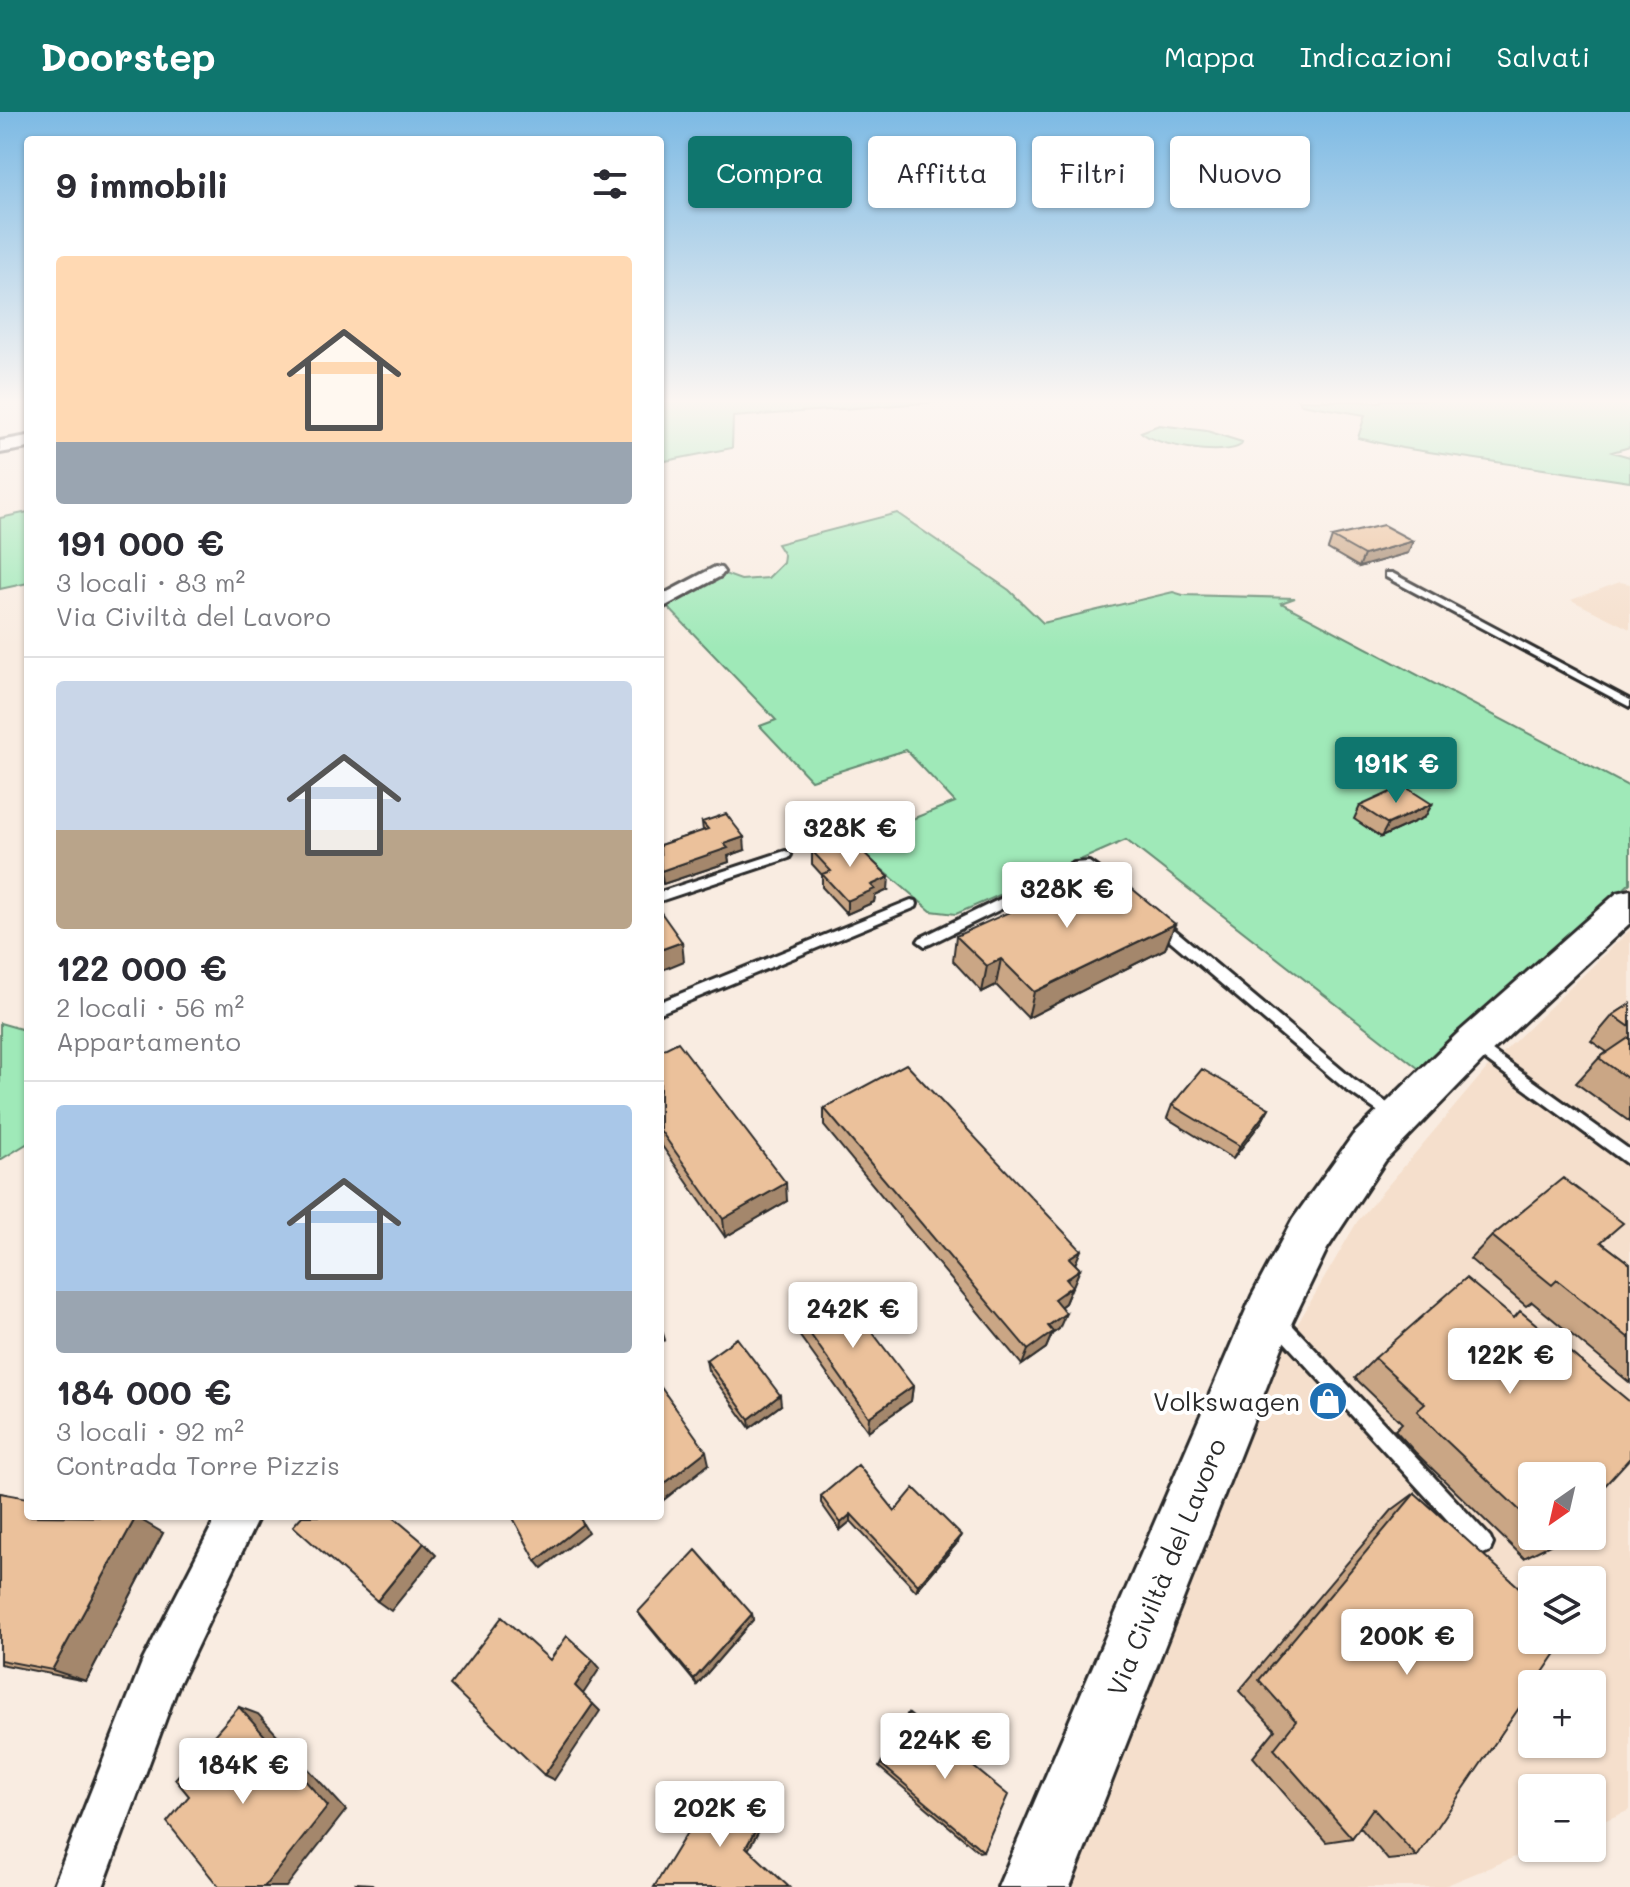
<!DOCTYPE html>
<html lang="it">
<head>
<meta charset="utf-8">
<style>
	:root { --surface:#fff; --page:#f7f7f7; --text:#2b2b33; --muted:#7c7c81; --line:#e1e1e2; --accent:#0f766e }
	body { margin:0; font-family:Mali,sans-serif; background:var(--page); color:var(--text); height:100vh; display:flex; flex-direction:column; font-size:30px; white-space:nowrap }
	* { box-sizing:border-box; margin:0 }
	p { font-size:26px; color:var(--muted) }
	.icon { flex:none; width:44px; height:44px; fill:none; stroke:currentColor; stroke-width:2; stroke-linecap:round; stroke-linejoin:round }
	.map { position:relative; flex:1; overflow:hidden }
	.sheet { position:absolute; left:24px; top:24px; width:640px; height:1384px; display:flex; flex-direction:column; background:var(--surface); border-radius:8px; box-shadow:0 2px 6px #0004 }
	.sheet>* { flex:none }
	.top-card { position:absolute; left:688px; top:24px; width:760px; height:72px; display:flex; gap:16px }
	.needle { width:52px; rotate:214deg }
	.fabs { position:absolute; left:1518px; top:1350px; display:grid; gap:16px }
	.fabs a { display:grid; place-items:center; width:88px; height:88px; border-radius:8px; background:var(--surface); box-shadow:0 2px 6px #0004; font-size:40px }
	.price { position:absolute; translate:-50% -68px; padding:0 18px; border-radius:8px; background:#fff; color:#222; font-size:26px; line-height:52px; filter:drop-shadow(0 2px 4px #0008) }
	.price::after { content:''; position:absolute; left:50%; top:48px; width:24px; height:18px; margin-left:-12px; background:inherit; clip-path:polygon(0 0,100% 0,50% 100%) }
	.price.on { background:var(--accent); color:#fff }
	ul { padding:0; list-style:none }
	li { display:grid; align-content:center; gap:16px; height:424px; padding:0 32px }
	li+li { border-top:2px solid var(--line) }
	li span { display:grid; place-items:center; height:248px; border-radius:8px; color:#555 }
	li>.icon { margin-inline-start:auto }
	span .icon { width:144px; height:144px; fill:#fffc; stroke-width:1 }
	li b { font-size:34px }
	h2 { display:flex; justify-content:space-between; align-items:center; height:96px; padding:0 32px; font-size:34px }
	.chip { padding:0 28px; border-radius:8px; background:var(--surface); box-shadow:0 2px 6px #0004; font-size:28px; line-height:72px }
	.chip.on { background:var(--accent); color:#fff }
	header { display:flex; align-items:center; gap:48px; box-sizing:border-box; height:112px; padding:0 40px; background:var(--accent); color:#fff }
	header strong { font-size:38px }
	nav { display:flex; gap:44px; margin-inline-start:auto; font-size:28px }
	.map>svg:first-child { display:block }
</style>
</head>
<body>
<header>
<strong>Doorstep</strong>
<nav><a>Mappa</a><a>Indicazioni</a><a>Salvati</a></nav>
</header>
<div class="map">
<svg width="1630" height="1775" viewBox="0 0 1630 1775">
	<rect width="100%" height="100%" fill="#f9ece1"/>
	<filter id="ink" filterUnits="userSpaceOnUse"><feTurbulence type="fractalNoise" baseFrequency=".0125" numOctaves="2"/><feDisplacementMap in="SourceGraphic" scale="16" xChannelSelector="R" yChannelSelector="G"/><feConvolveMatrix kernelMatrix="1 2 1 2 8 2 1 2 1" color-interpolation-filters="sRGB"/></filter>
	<g filter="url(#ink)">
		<path fill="#f5dfcc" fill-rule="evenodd" d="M1620,470L1630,472V517L1571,488Z
			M1630,818V1698L1592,1714V1676H1532V1736H1537L1442,1775H1065L1151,1545L1283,1237L1357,1110L1488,955ZM1532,1364H1592V1424H1532ZM1532,1468H1592V1528H1532ZM1532,1572H1592V1632H1532Z"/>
		<path fill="#9fe9b8" stroke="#658a72" stroke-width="2" d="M691,288H965L733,305L732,336L660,350V291Z
			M1298,288L1380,290L1383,288H1630V335L1612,340L1630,345V370L1402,336L1358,326L1365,303L1301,292Z
			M1159,313L1207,319L1242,330L1241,333C1225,345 1155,334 1141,320Z
			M28,400V471L0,477V406Z
			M897,401L1009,478L1043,511L1173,480L1183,483L1295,486L1281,491L1630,675V771L1423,960L1126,728L956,802L931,799L851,731L955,690L906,638L811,668L760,614L776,608L665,492L722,461L741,468L768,466L783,451L784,443L777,432Z
			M0,911L28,919V1031L0,1048Z"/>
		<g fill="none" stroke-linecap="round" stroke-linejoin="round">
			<defs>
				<path id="lane" d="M1386,461H1392L1630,588V595L1386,465Z
					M785,739L789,740L791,743L789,746L660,789V780Z
					M1089,750L1114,768L1116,771L1114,774C1100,776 1094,758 1080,758L930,832L925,834L918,829L920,826L1074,751Z
					M911,788L916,789L917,792L916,795L660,901V890Z
					M1157,805L1162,807L1354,968L1400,1000L1403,1004L1400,1008L1395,1010L1390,1008L1344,976L1152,813L1150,810L1152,807Z
					M1474,926L1630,1038V1054L1469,936L1467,932L1469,928Z
					M1275,1198L1281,1201L1490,1425L1493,1432L1490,1439L1483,1442L1476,1439L1269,1213L1266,1207L1269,1201Z"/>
				<path id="street" d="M715,455L721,456L724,460L721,464L660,497V484Z
					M217,1404H259L178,1574L103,1775H53L143,1548Z"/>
				<path id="secondary" d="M28,324V336L0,341V329Z
					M1630,778V811L1488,943L1385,1049L1327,1137L1292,1210L1070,1775H998L1252,1184L1293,1107L1353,1023L1458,921L1617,781Z"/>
			</defs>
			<use href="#lane" stroke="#2b2b2b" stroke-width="6"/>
			<use href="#street" stroke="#2b2b2b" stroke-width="6"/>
			<use href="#secondary" stroke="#2b2b2b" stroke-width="6"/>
			<use href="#lane" fill="#fff" fill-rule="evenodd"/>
			<use href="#street" fill="#fff" fill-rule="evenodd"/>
			<use href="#secondary" fill="#fff" fill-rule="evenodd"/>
		</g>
		<path fill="#caa685" stroke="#2b2b2b" stroke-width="2" d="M1332,425L1413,429L1408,441L1359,455L1328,437Z
			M1432,692L1425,705L1381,725L1354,707L1360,694Z
			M702,710L745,738L728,744L729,750L663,772L660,768V733L703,719Z
			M812,739L888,778L875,784L874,790L847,802L822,775V763L812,752Z
			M1175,812L1165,837L1028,906L996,873L982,880L953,849L956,824Z
			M1630,892V1010L1576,971L1599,946L1607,940L1591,929L1613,903Z
			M660,939L787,1089L725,1125L660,1031Z
			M1172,993L1269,996L1262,1009L1233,1047L1167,1006Z
			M824,996L1075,1152L1080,1157L1065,1191L1060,1195L1059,1217L1052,1222L1046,1236L1022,1253L824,1014Z
			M1492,1124L1601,1130L1630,1152V1271L1532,1190L1526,1194L1470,1147Z
			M794,1199L913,1274L911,1289L868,1319L794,1216Z
			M1375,1246L1532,1364V1424H1560L1554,1431L1524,1446L1415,1340L1395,1318L1402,1311L1355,1266Z
			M706,1248L781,1293L750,1316L708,1258Z
			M0,1381L163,1421L86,1569L0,1552Z
			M1415,1381L1417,1745L1388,1748L1360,1715L1352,1726L1326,1730L1253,1645L1275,1618L1239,1579L1392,1398Z
			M821,1384L895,1399L958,1430L916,1479L851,1409L840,1418L821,1391Z
			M638,1500L752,1502L753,1508L697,1573L642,1506Z
			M908,1601L983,1739L979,1740L879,1655Z"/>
		<path fill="#a4876c" stroke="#2b2b2b" stroke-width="2" d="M1413,429L1408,441L1359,455L1364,443Z
			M1432,692L1425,705L1381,725L1388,712Z
			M744,725L745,738L728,744L729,750L663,772L661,759L724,732Z
			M889,765L888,778L875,784L874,790L847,802V789L871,773Z
			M1175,812L1165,837L1028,906L1034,880Z
			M682,830L684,849L660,859V838Z
			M1001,847L996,873L982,880L987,854Z
			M1269,996L1262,1009L1233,1047L1240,1034Z
			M786,1071L787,1089L725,1125L723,1107Z
			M1081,1138L1074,1155L1069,1146Z
			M1080,1157L1073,1174L1062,1182L1072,1174L1065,1191L1048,1204L1054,1187L1066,1167Z
			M1066,1201L1059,1217L1052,1222L1046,1236L1022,1253L1028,1238L1048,1214Z
			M660,1212L665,1228L660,1231Z
			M913,1274L911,1289L868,1319L869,1305Z
			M780,1283L781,1293L750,1316L749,1307Z
			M706,1339L709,1352L660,1391V1375Z
			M851,1402V1409L840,1418L841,1411Z
			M136,1405L163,1421L86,1569L52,1558Z
			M583,1412L588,1420L542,1456L536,1449Z
			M961,1423L958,1430L916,1479L918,1473Z
			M424,1431L436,1443L391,1499L377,1489Z
			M752,1502L753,1508L697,1573L694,1567Z
			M593,1548L600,1556L583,1582L575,1574Z
			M593,1592L600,1599L554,1668L544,1663Z
			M239,1595L258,1602L346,1698L286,1775H264Z
			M764,1703L766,1707L748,1738L746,1735Z
			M356,1771L372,1772L375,1775H359Z"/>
		<path fill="#ebc19b" stroke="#2b2b2b" stroke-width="2" d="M1383,413L1413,429L1364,443L1332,425Z
			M1404,674L1432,692L1388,712L1360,694Z
			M726,702L744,725L724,732L728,736L661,759L660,733L708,717L702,710Z
			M848,725L889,765L871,773L875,777L847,789L822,762L831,759L812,739Z
			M1107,756L1175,812L1034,880L1001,847L987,854L956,824Z
			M660,799L682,830L660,838Z
			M1630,892V915L1613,903Z
			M1630,925V968L1599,946Z
			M678,930L786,1071L723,1107L660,1018V939Z
			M906,952L1081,1138L1069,1146L1080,1157L1066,1167L1072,1174L1054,1187L1066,1201L1048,1214L1053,1220L1028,1238L824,996Z
			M1202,957L1269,996L1240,1034L1172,993Z
			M1563,1066L1623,1111L1601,1130L1630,1152V1227L1557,1168L1552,1173L1492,1124Z
			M1466,1166L1514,1206L1520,1199L1630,1290V1346L1592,1388V1364H1532V1410L1438,1321L1417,1299L1425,1292L1375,1246Z
			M836,1172L913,1274L869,1305L794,1199Z
			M737,1226L780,1283L749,1307L706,1248Z
			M660,1274L706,1339L660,1375Z
			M858,1353L895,1399L914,1376L961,1423L918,1473L851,1402L841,1411L821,1384Z
			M0,1381L28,1386V1404L136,1405L52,1558L0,1548Z
			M1415,1381L1532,1487V1528H1565L1535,1572H1532V1577L1417,1745L1373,1696L1352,1726L1274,1637L1296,1609L1259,1568Z
			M302,1404H392L424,1431L377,1489L293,1414Z
			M512,1404H579L583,1412L536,1449Z
			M1547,1424H1560L1554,1431Z
			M696,1438L752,1502L694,1567L638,1500Z
			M502,1505L550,1548L567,1524L593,1548L575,1574L593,1592L544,1663L450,1573Z
			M239,1595L328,1694L264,1775H219L167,1710L189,1684L175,1667Z
			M908,1601L1008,1683L983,1739L881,1652Z
			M730,1672L764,1703L746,1735L789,1775H654L705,1691L713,1700Z"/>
	</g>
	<linearGradient id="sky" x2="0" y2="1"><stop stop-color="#7dbae4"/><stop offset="0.54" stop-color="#fcf6f2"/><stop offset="1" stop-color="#fcf6f2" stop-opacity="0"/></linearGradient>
	<rect width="1630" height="536" fill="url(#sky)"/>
	<defs>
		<symbol id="shop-disc" viewBox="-11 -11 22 22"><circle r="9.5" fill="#1f6fb2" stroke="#fff"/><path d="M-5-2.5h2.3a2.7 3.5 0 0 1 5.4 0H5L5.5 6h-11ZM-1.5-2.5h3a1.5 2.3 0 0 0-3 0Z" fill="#fff"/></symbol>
	</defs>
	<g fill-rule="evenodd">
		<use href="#shop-disc" x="1306" y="1267" width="44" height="44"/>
	</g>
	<g text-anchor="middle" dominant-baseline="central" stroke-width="8" stroke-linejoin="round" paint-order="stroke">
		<g font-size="26" fill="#2b2b2b" stroke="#fff" text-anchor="end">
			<text x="1300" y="1289">Volkswagen</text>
		</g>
		<g font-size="26" fill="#2b2b2b" stroke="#fff">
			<text transform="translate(1166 1455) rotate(-68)">Via Civiltà del Lavoro</text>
		</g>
	</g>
</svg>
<div class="fabs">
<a><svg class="needle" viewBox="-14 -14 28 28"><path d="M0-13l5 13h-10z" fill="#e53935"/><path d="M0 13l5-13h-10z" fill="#7c7c81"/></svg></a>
<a><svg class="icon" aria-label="layers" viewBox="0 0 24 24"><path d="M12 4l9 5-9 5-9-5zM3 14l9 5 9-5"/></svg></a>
<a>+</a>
<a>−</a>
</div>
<b class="price on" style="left:1396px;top:693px">191K €</b>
<b class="price" style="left:850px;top:757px">328K €</b>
<b class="price" style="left:1067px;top:818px">328K €</b>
<b class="price" style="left:853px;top:1238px">242K €</b>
<b class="price" style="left:1510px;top:1284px">122K €</b>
<b class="price" style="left:1407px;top:1565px">200K €</b>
<b class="price" style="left:945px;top:1669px">224K €</b>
<b class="price" style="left:243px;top:1694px">184K €</b>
<b class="price" style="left:720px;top:1737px">202K €</b>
<div class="top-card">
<a class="chip on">Compra</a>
<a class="chip">Affitta</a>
<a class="chip">Filtri</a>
<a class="chip">Nuovo</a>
</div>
<section class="sheet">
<h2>9 immobili<svg class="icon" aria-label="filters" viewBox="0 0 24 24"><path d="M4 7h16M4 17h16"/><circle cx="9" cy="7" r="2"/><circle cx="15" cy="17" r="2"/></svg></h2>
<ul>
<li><span style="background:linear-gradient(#ffd9b3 75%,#9aa5b1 0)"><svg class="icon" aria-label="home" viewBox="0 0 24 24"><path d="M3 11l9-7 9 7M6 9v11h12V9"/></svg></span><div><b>191 000 €</b><p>3 locali · 83 m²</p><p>Via Civiltà del Lavoro</p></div></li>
<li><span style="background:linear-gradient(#c9d6e8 60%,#b9a48a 0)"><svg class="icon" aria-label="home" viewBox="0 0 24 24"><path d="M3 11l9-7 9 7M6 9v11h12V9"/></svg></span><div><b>122 000 €</b><p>2 locali · 56 m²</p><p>Appartamento</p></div></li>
<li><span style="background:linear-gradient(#a9c7e8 75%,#9aa5b1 0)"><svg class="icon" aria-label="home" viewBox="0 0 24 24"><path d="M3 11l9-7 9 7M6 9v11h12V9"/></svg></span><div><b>184 000 €</b><p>3 locali · 92 m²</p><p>Contrada Torre Pizzis</p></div></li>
</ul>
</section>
</div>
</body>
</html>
